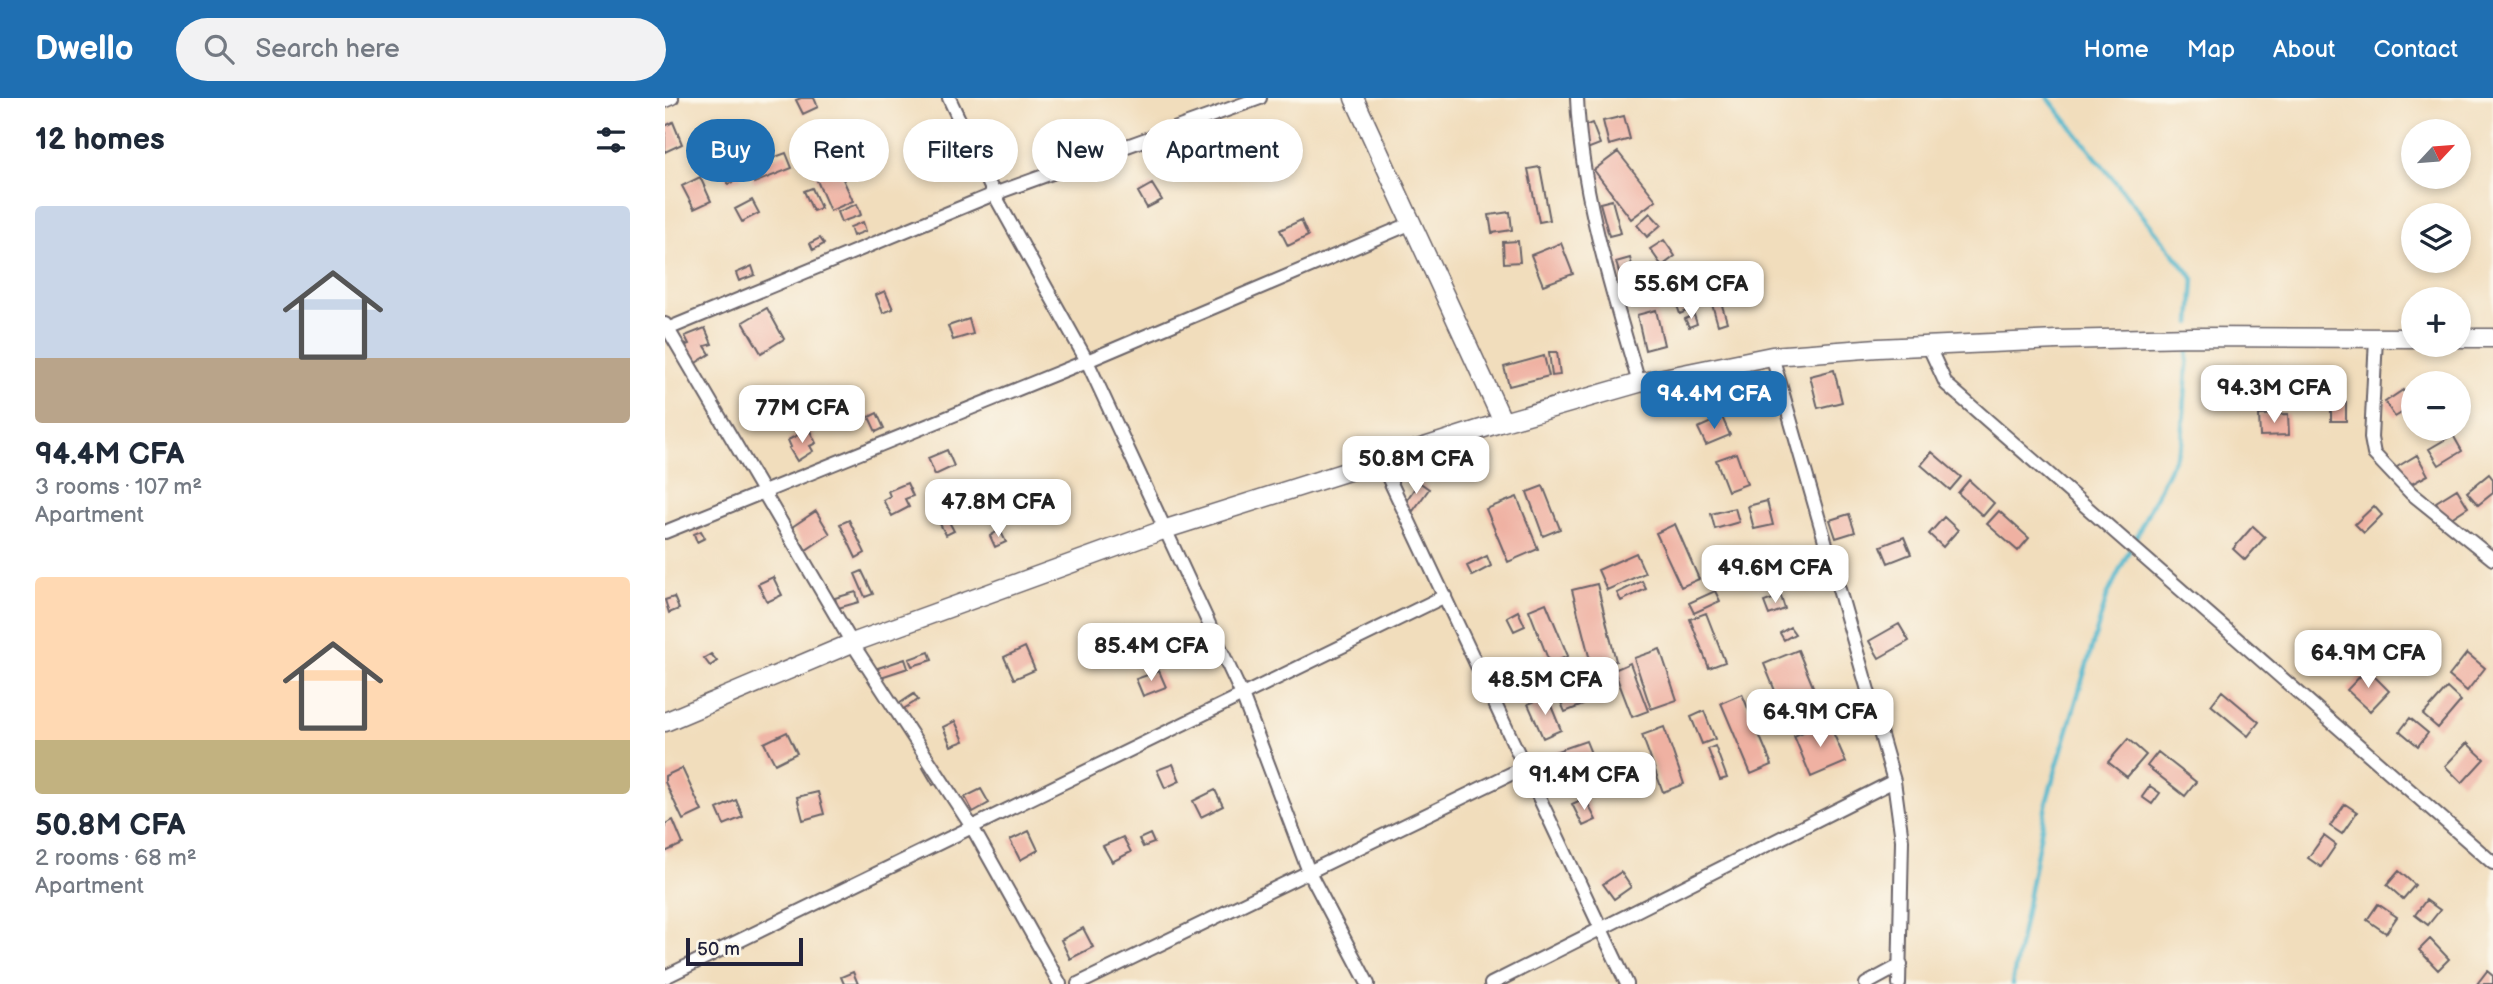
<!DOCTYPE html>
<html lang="en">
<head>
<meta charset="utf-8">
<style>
	:root { --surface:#fff; --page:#f2f2f3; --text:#1f2937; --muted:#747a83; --accent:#1f6fb2 }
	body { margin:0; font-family:"Balsamiq Sans",sans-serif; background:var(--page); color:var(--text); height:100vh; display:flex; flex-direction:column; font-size:26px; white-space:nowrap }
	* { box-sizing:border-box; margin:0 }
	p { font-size:23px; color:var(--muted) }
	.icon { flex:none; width:38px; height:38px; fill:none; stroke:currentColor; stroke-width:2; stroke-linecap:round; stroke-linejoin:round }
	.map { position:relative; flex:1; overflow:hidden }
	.panel { display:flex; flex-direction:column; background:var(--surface); width:665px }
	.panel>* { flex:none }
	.hud { position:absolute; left:21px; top:21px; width:665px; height:63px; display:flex; gap:14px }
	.needle { width:46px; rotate:64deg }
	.buttons { position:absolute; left:1736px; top:21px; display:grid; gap:14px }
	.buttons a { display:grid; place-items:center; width:70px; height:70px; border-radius:50%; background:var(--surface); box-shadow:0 4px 10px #0003; font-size:35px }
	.scale { position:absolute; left:21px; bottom:18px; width:117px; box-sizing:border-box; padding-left:7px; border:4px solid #22223b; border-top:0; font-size:19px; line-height:24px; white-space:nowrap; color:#22223b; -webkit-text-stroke:5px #fbf7ec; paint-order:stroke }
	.price { position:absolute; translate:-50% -60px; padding:0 16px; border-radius:14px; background:#fff; color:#222; font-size:23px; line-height:46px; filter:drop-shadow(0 2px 4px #0008) }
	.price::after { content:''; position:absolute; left:50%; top:42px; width:21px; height:16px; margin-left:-10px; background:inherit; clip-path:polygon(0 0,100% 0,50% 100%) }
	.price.selected { background:var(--accent); color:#fff }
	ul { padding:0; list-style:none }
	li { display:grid; align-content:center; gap:14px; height:371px; padding:0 35px }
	li span { display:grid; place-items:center; height:217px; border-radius:7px; color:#555 }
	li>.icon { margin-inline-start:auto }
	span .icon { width:126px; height:126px; fill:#fffc; stroke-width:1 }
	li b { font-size:30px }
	h2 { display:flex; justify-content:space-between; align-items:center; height:84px; padding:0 35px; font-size:30px }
	.pill { padding:0 24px; border-radius:32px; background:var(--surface); box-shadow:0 4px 10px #0003; font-size:24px; line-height:63px }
	.pill.selected { background:var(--accent); color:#fff }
	header { display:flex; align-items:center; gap:42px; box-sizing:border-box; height:98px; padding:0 35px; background:var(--accent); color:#fff }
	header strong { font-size:33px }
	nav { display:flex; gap:38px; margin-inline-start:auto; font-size:24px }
	.search { width:490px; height:63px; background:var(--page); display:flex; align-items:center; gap:18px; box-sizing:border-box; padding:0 24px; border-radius:38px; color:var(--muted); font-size:26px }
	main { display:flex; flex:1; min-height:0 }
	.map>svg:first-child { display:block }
</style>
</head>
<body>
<header>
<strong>Dwello</strong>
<div class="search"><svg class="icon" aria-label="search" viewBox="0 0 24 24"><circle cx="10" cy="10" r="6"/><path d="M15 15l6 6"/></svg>Search here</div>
<nav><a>Home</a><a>Map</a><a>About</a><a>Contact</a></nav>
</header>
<main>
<section class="panel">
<h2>12 homes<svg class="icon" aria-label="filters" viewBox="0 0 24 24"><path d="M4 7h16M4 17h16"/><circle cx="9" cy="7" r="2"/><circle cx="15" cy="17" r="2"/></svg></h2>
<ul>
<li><span style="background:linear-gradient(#c9d6e8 70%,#b9a48a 0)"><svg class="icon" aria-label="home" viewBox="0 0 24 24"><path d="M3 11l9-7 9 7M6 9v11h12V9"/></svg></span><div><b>94.4M CFA</b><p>3 rooms · 107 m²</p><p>Apartment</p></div></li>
<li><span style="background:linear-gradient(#ffd9b3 75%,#c2b280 0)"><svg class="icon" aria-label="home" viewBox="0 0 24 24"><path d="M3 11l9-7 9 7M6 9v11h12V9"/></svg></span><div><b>50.8M CFA</b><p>2 rooms · 68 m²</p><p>Apartment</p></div></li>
</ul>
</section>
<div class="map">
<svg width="1828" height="886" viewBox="0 0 1828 886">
	<rect width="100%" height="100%" fill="#fbf7ec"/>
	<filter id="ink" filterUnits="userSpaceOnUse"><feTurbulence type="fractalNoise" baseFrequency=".0143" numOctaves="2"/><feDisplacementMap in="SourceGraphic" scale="14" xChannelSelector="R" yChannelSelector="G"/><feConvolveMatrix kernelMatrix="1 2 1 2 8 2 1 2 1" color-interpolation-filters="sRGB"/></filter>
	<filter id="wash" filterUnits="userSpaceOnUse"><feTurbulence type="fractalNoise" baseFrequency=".00686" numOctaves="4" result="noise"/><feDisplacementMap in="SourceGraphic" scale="28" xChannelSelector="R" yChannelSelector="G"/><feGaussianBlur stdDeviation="1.57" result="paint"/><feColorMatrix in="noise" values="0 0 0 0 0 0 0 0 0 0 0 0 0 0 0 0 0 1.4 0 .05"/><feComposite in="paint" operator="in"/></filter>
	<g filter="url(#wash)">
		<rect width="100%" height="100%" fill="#f1ddbc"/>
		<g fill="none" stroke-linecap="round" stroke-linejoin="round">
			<path stroke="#4db5cb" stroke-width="4.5" d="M1383,0L1529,181L1526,225
				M1347,886L1382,702L1442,498L1517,345L1523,254"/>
		</g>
		<g id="blocks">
			<path fill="#efb1a2" d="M136,0H149L153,9L138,16L131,2Z
				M959,18L965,41L944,47L938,23Z
				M8,24L17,46L0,54V28Z
				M566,25L578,47L570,52L558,29Z
				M927,25L935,46L922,51L914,30Z
				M60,43L77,80L63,86L46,50Z
				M953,54L991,102L966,121L929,72Z
				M121,55L127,70L89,85L83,69Z
				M172,68L188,103L165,113L150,78Z
				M875,69L885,122L874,124L863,71Z
				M35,79L46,103L29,111L17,88Z
				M487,86L497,102L482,110L473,94Z
				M147,90L156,110L148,113L139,93Z
				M87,102L94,115L77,124L70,111Z
				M947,102L956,135L944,138L935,105Z
				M192,106L196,117L176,124L172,114Z
				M845,114L847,132L827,135L824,117Z
				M985,115L996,127L982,139L972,127Z
				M636,122L643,138L623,148L615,132Z
				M198,124L201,133L188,138L185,129Z
				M155,140L159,146L148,152L145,145Z
				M999,142L1010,158L997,168L985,151Z
				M853,143L855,164L839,165L838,144Z
				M896,145L908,176L878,187L866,157Z
				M965,160L973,188L959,192L951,164Z
				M87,168L90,177L74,183L71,175Z
				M1014,168L1029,210L1015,216L1000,173Z
				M220,193L228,211L218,215L211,197Z
				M1053,194L1062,224L1053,227L1044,196Z
				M102,210L119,241L96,255L78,224Z
				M991,212L999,247L980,252L972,217Z
				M1029,217L1032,226L1024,229L1020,221Z
				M304,221L308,236L288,242L283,228Z
				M40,230L47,246L40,248L45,256L29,266L19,248L24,246L20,238Z
				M884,254H892L895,277L887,278Z
				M879,258L884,278L844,288L839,269Z
				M1169,272L1177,304L1153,310L1145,278Z
				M1613,272L1615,302L1594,304L1592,273Z
				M1738,292L1748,308L1730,319L1720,304Z
				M1666,304H1681V323H1666Z
				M212,315L219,330L211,334L204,319Z
				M1623,316L1624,337L1595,338L1594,317Z
				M1057,319L1065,337L1041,347L1033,330Z
				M144,331L151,345L145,348L148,353L132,363L124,350L126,349L123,342Z
				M1788,337L1797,353L1774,367L1764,351Z
				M282,352L289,368L270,377L263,360Z
				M1267,354L1296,379L1285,392L1256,367Z
				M1071,355L1082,386L1063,393L1051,362Z
				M1752,357L1763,377L1743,388L1732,369Z
				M1824,376L1828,381V395L1813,407L1802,394Z
				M1304,382L1329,405L1318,418L1293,395Z
				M754,384L764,391L748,413L739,406Z
				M242,385L248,398L240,401L244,409L227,418L218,402L225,398L223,393Z
				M878,388L895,431L878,438L862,394Z
				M1792,391L1803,409L1783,422L1771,404Z
				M852,399L873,451L843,464L821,411Z
				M1102,403L1108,427L1089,431L1083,408Z
				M1709,408L1717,417L1699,435L1690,426Z
				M1070,410L1074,424L1050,431L1046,416Z
				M151,413L165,436L141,452L127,429Z
				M1334,413L1364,440L1353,453L1322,426Z
				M1184,416L1190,434L1171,440L1165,422Z
				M1279,419L1293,432L1278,449L1264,436Z
				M184,422L200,455L191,460L175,426Z
				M283,422L289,433L281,437L275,426Z
				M1010,426L1034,481L1016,489L991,435Z
				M1588,428L1600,439L1580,462L1568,451Z
				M335,432L341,444L330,449L325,438Z
				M36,433L40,440L32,444L29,436Z
				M1239,439L1246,456L1223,465L1216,448Z
				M971,455L980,475L942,492L933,472Z
				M822,458L826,468L807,478L802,468Z
				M197,473L208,496L200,499L190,476Z
				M108,479L117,497L102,504L93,486Z
				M977,483L981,491L956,503L952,495Z
				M932,486L951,563L927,570L907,492Z
				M1050,493L1055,503L1029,515L1024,505Z
				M191,494L194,504L173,510L170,500Z
				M1116,498L1120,511L1104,517L1099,504Z
				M9,499L14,511L4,515L0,502Z
				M881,505L903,558L885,566L864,512Z
				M853,513L860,528L849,533L842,519Z
				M1041,515L1060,564L1044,570L1025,521Z
				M1234,526L1244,543L1214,560L1204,543Z
				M1125,529L1130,536L1119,542L1115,535Z
				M360,549L370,572L349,581L339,559Z
				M995,551L1012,602L986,611L969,560Z
				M1133,552L1156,608L1122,622L1099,566Z
				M264,554L267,562L247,568L244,561Z
				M1802,555L1820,570L1802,593L1784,578Z
				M46,556L52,563L45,568L39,560Z
				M240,561L243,570L216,579L213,570Z
				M861,562L865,572L856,576L852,566Z
				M965,565L983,613L967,619L949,572Z
				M1702,571L1724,593L1705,613L1682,592Z
				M494,573L501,589L478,598L471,581Z
				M909,586L918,607L900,614L891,593Z
				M1782,590L1796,603L1773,630L1758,617Z
				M1557,593L1594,624L1583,638L1546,607Z
				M249,596L253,602L235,613L232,607Z
				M1077,596L1107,667L1086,676L1056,605Z
				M882,598L896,632L878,640L863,606Z
				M1039,613L1050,641L1037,646L1026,619Z
				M1745,620L1763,635L1753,648L1735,633Z
				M290,623L299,643L286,648L278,629Z
				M1163,623L1181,664L1146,679L1129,638Z
				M999,629L1019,686L998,694L977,637Z
				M122,634L132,655L110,666L99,645Z
				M1463,641L1481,657L1462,679L1443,664Z
				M921,643L927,658L894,669L889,654Z
				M1802,645L1819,661L1797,685L1780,668Z
				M1050,648L1062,680L1055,682L1043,651Z
				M1493,654L1531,684L1520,698L1482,668Z
				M508,666L515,683L500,690L492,672Z
				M264,667L274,684L268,687L258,670Z
				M17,670L37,713L18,722L0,684V678Z
				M1485,688L1495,695L1487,706L1477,699Z
				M316,691L324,705L308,714L300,699Z
				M550,692L558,708L536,719L528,703Z
				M153,694L159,716L138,722L132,699Z
				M920,700L931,722L918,728L907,706Z
				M71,702L78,719L59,727L52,711Z
				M1680,706L1692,714L1677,736L1665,728Z
				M8,722L18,746L0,754V726Z
				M364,733L373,752L355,762L345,742Z
				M485,736L489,745L478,749L474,741Z
				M1659,738L1671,747L1656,769L1643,760Z
				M458,739L466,754L447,764L438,748Z
				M1734,773L1750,787L1738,801L1722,787Z
				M956,774L966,789L949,801L938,786Z
				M1761,802L1775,812L1763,827L1750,817Z
				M1713,806L1732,819L1721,835L1702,822Z
				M418,830L428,849L405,861L396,842Z
				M1765,841L1784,861L1773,872L1754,852Z
				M1822,873L1828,878V886H1812Z
				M188,874L193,886H179L176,879Z"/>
		</g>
	</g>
	<g filter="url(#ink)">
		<use href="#blocks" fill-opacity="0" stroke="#6a6368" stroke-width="2"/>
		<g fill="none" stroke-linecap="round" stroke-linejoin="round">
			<defs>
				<path id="street" d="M284,0L329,96L422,263L577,597L644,774L703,886
					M912,0C916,97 947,192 974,285
					M0,3L7,0
					M0,226L187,545L307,729L395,886
					M0,232L329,96L595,0
					M1711,240L1706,340L1709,356L1746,395L1828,461
					M1263,247L1281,286L1828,765
					M1107,258L1229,683L1237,742L1234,886
					M716,364L962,886
					M0,434L422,263L747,125
					M0,879L780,498
					M413,886L860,669
					M826,886L1229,683
					M1201,886L1236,867"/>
				<path id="secondary" d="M689,0L838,324
					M1794,240H1828
					M0,624L187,545L501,431L838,324L974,285L1107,258L1213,250L1392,242L1528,239L1748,240"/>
			</defs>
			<use href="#street" stroke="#6a6368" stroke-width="16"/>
			<use href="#secondary" stroke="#6a6368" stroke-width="21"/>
			<use href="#street" stroke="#fff" stroke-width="12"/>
			<use href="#secondary" stroke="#fff" stroke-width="18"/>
		</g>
	</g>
</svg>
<div class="buttons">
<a><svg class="needle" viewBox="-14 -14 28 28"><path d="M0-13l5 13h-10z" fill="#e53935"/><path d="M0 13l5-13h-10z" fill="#747a83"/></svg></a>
<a><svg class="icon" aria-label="layers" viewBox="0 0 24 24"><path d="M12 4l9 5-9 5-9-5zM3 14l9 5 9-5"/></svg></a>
<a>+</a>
<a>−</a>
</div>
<div class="scale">50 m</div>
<b class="price" style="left:1026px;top:223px">55.6M CFA</b>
<b class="price" style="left:1609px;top:327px">94.3M CFA</b>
<b class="price selected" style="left:1049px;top:333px">94.4M CFA</b>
<b class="price" style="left:137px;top:347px">77M CFA</b>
<b class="price" style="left:751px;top:398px">50.8M CFA</b>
<b class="price" style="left:333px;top:441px">47.8M CFA</b>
<b class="price" style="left:1110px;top:507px">49.6M CFA</b>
<b class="price" style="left:486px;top:585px">85.4M CFA</b>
<b class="price" style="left:1703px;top:592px">64.9M CFA</b>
<b class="price" style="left:880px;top:619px">48.5M CFA</b>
<b class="price" style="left:1155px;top:651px">64.9M CFA</b>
<b class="price" style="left:919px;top:714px">91.4M CFA</b>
<div class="hud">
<a class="pill selected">Buy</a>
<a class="pill">Rent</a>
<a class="pill">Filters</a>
<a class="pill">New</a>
<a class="pill">Apartment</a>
</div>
</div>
</main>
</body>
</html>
